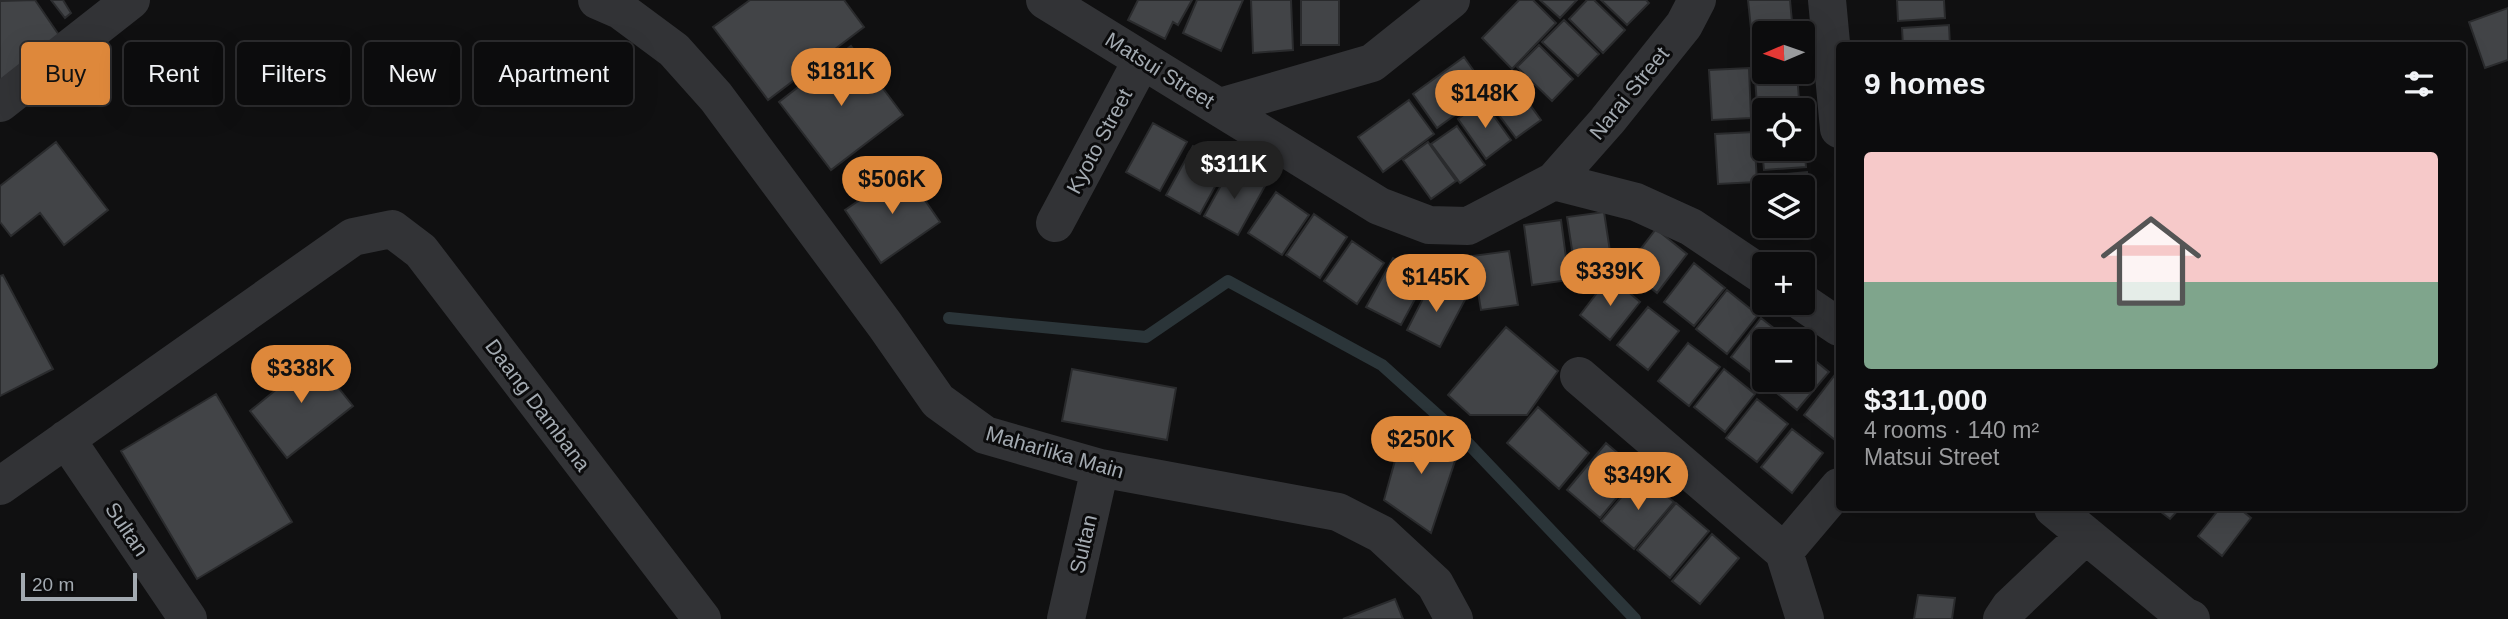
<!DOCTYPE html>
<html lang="en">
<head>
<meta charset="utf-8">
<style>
	:root { --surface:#0c0c0d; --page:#151516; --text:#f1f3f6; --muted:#9a9b9d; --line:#2c2c2e; --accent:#de883b }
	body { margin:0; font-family:Helvetica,sans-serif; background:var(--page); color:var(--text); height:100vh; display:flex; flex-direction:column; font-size:26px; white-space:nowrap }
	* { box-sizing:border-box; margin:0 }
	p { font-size:23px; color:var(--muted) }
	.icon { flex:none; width:38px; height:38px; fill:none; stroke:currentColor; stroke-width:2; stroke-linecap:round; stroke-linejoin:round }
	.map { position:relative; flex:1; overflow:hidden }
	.drawer { position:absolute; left:1836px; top:42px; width:630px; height:469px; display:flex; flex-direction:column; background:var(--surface); border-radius:7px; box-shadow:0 7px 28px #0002,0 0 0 2px var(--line) }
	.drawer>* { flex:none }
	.hud { position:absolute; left:21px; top:42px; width:665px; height:63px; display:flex; gap:14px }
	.needle { width:46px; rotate:268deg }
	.controls { position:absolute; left:1752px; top:21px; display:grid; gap:14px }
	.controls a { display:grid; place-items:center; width:63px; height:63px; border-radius:7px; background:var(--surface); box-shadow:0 7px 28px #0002,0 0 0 2px var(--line); font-size:35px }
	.scale { position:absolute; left:21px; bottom:18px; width:116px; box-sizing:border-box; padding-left:7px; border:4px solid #a3aab1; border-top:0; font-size:19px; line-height:24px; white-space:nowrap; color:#a3aab1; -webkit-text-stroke:5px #0b0b0c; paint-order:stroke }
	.price { position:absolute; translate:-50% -60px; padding:0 16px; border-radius:24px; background:var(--accent); color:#111; font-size:23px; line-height:46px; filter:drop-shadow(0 2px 4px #0008) }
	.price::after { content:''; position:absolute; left:50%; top:42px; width:21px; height:16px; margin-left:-10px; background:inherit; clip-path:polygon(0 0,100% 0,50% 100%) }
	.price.active { background:#222; color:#fff }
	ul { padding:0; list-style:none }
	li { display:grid; align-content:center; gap:14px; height:371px; padding:0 28px }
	li span { display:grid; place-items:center; height:217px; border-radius:7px; color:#555 }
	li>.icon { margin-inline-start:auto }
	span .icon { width:126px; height:126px; fill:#fffc; stroke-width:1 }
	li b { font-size:30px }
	h2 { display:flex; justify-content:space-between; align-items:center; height:84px; padding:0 28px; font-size:30px }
	.pill { padding:0 24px; border-radius:7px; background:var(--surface); box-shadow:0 7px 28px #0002,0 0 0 2px var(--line); font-size:24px; line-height:63px }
	.pill.active { background:var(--accent); color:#111 }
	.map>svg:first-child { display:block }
</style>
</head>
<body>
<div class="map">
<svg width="2508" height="619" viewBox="0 0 2508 619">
	<rect width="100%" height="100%" fill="#101011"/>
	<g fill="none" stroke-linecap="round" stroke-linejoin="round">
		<path stroke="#2b3539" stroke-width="12" d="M949,318L1146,337L1228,281L1382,365L1463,438L1635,619"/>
	</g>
	<path fill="#424447" stroke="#2a2b2d" stroke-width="2" d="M35,0L61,38L0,81V1Z
		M51,0H63L71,13L65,18Z
		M750,0H844L864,27L768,100L713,27Z
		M1138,0H1192L1178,25L1173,22L1165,39L1128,20Z
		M1197,0H1243L1221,51L1183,33Z
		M1251,0H1291L1293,50L1253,53Z
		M1301,0H1339V45H1301Z
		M1519,0H1533L1556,23L1512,69L1482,38Z
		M1540,0H1577L1560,18Z
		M1587,0H1594L1625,30L1603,53L1569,19Z
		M1601,0H1646L1649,3L1627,25Z
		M1748,0H1790L1793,33H1764V37L1752,38Z
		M1897,0H1944L1945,18L1898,21Z
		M2508,8V60L2485,68L2469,22Z
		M1564,20L1599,54L1578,76L1542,42Z
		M1949,25L1950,46H1903L1902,28Z
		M1764,39V72H1797L1799,100L1757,104L1752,40Z
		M1539,45L1573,79L1552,101L1517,67Z
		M851,46L903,115L831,170L779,102Z
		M1464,57L1488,91L1437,128L1413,94Z
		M1749,68L1751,118L1712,120L1709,70Z
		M1512,80L1541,120L1516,138L1487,99Z
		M1409,100L1434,134L1383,172L1358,137Z
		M1483,101L1511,140L1486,159L1458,119Z
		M1801,103V110H1764V149H1802V126L1806,167L1764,170L1758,107Z
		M1153,123L1187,142L1160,191L1126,172Z
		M1457,126L1485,165L1460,183L1431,144Z
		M1754,132L1757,182L1718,184L1715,134Z
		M56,142L108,210L64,245L40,213L11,236L0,222V186Z
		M1428,142L1456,181L1431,199L1403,160Z
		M1193,146L1227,165L1200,214L1166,195Z
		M1231,167L1265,186L1238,235L1204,216Z
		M904,170L940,222L881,263L845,210Z
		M1807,172L1812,235L1770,238L1769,226H1802V187H1766L1765,176Z
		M1276,192L1309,215L1282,255L1248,233Z
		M1604,212L1613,271L1576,276L1567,217Z
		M1314,214L1347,237L1320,278L1286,255Z
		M1561,220L1569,280L1532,285L1524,225Z
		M1656,229L1687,254L1657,293L1626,268Z
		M1352,241L1384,263L1357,304L1324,281Z
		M1509,251L1518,305L1481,310L1472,256Z
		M1393,258L1427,277L1401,325L1366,307Z
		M1694,263L1725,288L1694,326L1664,302Z
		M3,275L53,369L0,396V276Z
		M1610,276L1640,302L1610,340L1580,315Z
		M1432,281L1466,298L1440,347L1407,330Z
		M1727,290L1758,315L1727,354L1696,329Z
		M1648,307L1679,331L1648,370L1617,345Z
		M1761,318L1790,341H1764V378L1762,381L1731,357Z
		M1506,327L1558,371L1527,415H1470L1448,395Z
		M1688,343L1720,367L1689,406L1658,381Z
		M1802,350L1829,372L1797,410L1766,384L1770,380H1802Z
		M309,351L353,406L287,458L250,411L283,384L279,375Z
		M1072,369L1176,388L1167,440L1062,421Z
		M1724,369L1755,394L1725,432L1694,407Z
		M1834,376L1839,381V435L1835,440L1804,415Z
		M216,394L292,522L197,579L121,451Z
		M1757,399L1788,424L1757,462L1726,438Z
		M1538,407L1589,453L1559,489L1507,443Z
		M1404,428L1463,445L1458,452L1431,533L1384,500Z
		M1792,429L1823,453L1792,493L1761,467Z
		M1606,443L1639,471L1600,518L1567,490Z
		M1641,474L1674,502L1634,549L1601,521Z
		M1676,503L1709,531L1670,578L1637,550Z
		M2156,508H2180L2170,519Z
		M2220,508H2239L2251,518L2222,556L2198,536Z
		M1712,534L1739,558L1700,604L1672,581Z
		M1918,595L1955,598L1952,619H1914Z
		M1395,599L1403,619H1343Z"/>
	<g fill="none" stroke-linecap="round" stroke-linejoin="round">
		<path stroke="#323336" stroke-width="38" d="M597,0L620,10L674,50L716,97L885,325L938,401L985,435L1100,468L1338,512L1381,534L1435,584L1454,619
			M1045,0L1379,206L1429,225L1468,226L1554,181L1607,121L1684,25L1697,0
			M1827,0L1839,129
			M0,103L131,0
			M1220,107L1372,63L1451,0
			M1554,181L1636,202L1691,227L1764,276
			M1055,223L1142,60
			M1802,302L1839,327
			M1579,376L1784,552L1805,619
			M66,439L188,619
			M0,486L353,237L392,229L421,251L702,619
			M2053,508L2184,616L2191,619
			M1784,552L1839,487
			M1066,619L1100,468
			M2002,619L2010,607L2086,535"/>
	</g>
	<g text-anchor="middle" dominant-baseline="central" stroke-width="6" stroke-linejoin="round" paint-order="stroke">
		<g font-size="21" fill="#a3aab1" stroke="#0b0b0c">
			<text transform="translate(1160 70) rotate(32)">Matsui Street</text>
			<text transform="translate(1629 93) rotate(-51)">Narai Street</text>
			<text transform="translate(1099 141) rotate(-62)">Kyoto Street</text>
			<text transform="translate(538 405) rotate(53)">Daang Dambana</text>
			<text transform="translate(1055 452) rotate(16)">Maharlika Main</text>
			<text transform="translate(127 529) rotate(56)">Sultan</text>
			<text transform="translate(1083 544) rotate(-77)">Sultan</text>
		</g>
	</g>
</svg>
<div class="controls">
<a><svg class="needle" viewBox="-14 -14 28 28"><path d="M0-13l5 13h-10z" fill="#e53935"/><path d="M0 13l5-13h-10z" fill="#9a9b9d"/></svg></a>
<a><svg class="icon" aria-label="locate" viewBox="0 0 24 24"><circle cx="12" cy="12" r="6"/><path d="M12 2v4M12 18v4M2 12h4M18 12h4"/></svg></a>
<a><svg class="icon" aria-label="layers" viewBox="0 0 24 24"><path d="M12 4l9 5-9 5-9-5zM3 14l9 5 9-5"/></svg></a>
<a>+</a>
<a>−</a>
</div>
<div class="scale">20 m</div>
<b class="price" style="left:841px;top:108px">$181K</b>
<b class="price" style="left:1485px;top:130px">$148K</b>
<b class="price active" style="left:1234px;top:201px">$311K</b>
<b class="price" style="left:892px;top:216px">$506K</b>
<b class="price" style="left:1610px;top:308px">$339K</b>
<b class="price" style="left:1436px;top:314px">$145K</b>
<b class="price" style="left:301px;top:405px">$338K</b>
<b class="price" style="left:1421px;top:476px">$250K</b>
<b class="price" style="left:1638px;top:512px">$349K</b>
<div class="hud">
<a class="pill active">Buy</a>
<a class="pill">Rent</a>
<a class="pill">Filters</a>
<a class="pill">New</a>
<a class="pill">Apartment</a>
</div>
<section class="drawer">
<h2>9 homes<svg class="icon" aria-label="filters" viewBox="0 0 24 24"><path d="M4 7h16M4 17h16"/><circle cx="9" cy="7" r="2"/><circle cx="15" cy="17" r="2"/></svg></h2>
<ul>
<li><span style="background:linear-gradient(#f6c9c9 60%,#7fa58c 0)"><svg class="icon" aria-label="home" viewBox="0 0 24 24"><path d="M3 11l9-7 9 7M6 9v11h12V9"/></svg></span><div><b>$311,000</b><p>4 rooms · 140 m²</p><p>Matsui Street</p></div></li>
</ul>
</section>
</div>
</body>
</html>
